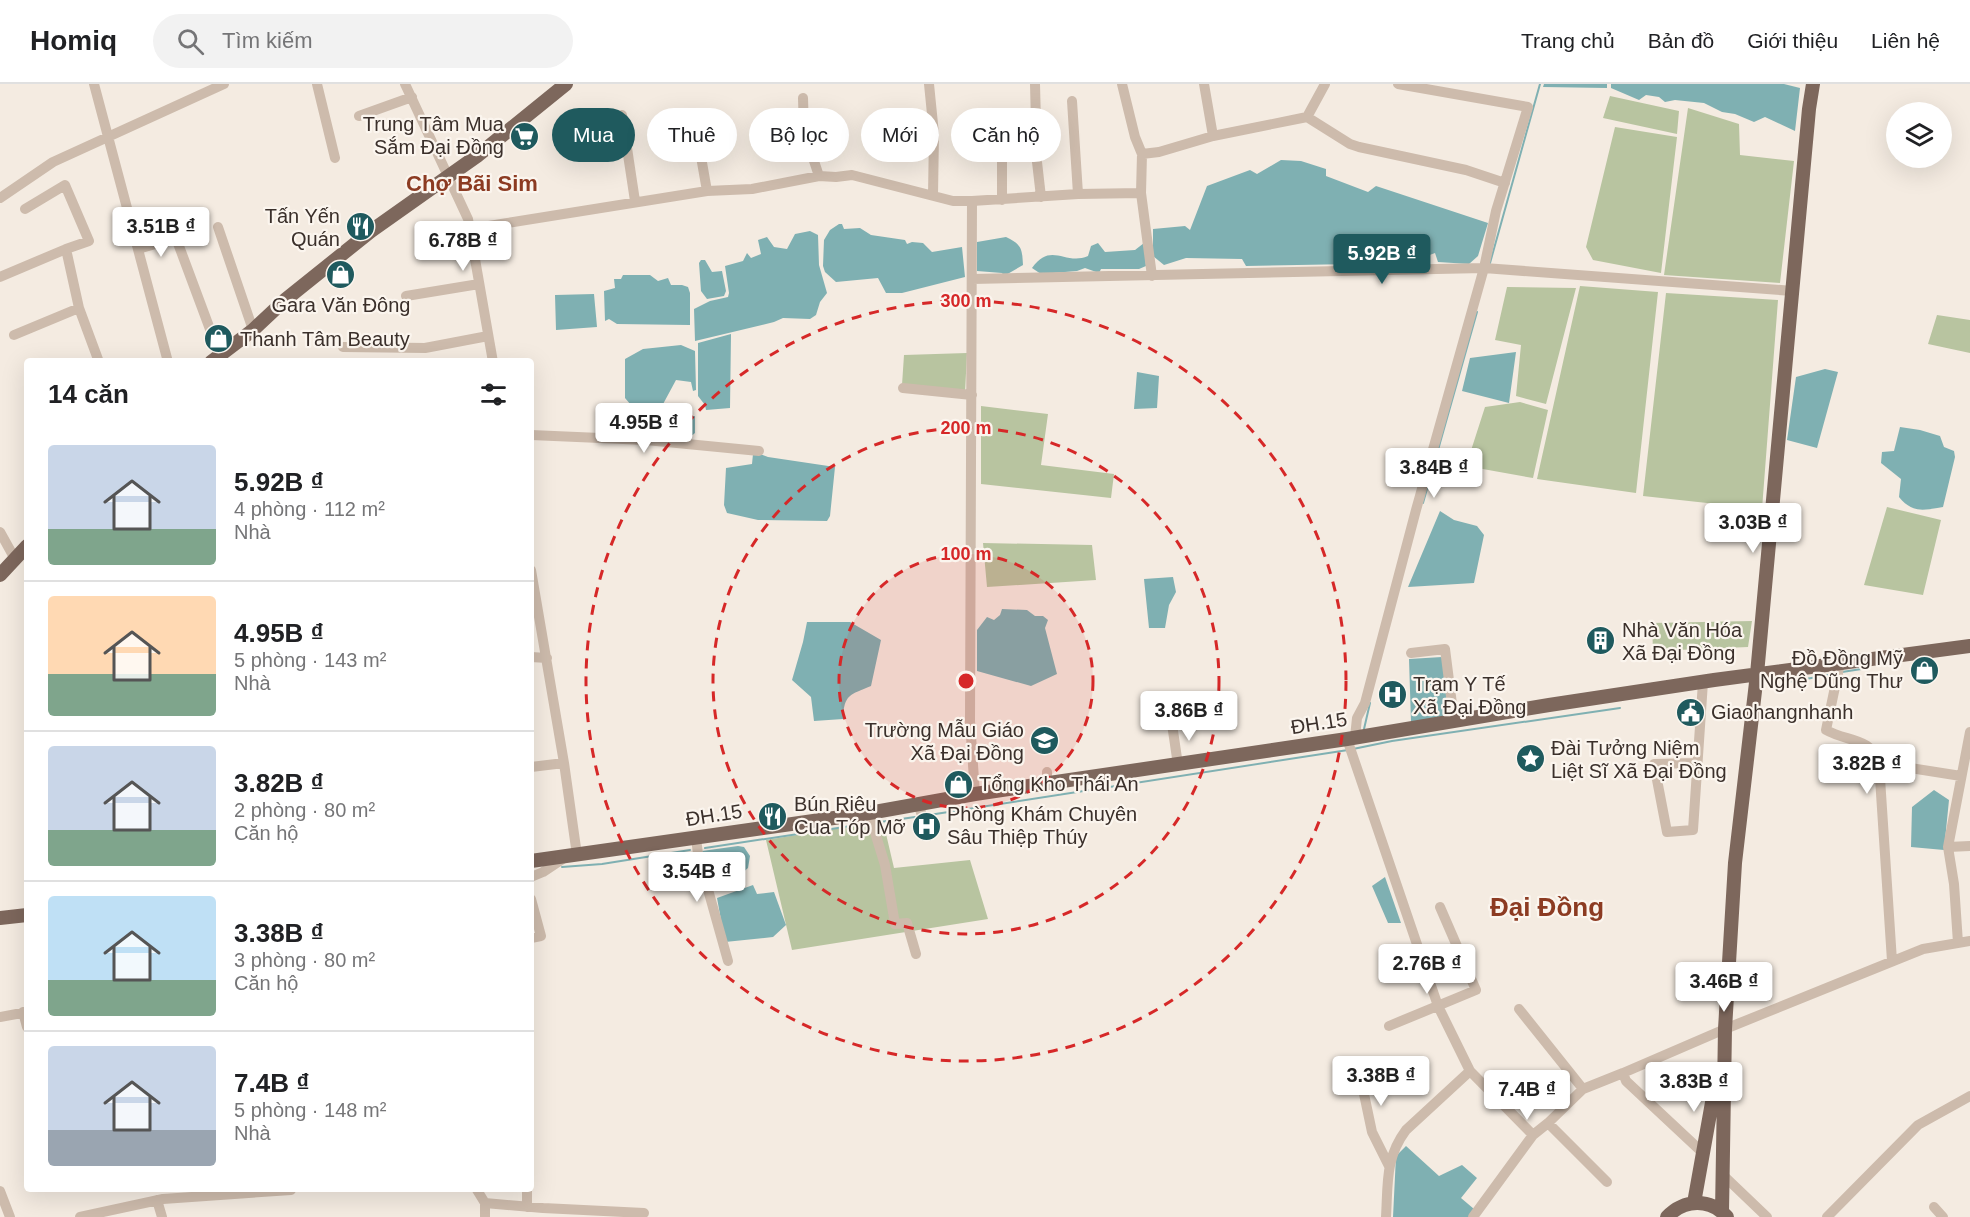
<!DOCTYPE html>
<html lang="vi">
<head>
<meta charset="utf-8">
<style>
	:root { --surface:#fff; --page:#f2f2f2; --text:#202124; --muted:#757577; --line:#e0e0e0; --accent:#1f5a5e }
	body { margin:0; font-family:Arial,sans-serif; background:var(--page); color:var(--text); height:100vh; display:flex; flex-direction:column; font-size:22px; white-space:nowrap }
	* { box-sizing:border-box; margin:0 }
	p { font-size:20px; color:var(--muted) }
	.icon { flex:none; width:33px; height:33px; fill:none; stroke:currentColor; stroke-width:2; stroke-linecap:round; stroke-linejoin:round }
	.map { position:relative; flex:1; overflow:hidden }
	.panel { position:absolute; left:24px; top:274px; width:510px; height:834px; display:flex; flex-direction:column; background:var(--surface); border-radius:6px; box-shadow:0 6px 24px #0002 }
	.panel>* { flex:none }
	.hud { position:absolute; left:552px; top:24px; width:570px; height:54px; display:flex; gap:12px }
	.controls { position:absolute; left:1886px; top:18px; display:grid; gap:12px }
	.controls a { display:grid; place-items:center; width:66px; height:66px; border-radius:50%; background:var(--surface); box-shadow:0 6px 24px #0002; font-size:30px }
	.price { position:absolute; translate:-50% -51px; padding:0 14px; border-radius:6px; background:#fff; color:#222; font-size:20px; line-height:39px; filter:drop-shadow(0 2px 3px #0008) }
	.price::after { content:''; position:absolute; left:50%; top:36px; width:18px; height:14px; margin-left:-9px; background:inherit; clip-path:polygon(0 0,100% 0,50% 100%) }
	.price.current { background:var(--accent); color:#fff }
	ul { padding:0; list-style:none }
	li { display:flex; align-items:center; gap:18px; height:150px; padding:0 24px }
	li+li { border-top:2px solid var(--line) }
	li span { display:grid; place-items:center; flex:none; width:168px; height:120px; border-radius:6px; color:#555 }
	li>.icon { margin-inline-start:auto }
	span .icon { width:72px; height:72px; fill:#fffc; stroke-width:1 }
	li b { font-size:26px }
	h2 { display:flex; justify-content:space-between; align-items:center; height:72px; padding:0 24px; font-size:26px }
	.tag { padding:0 21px; border-radius:27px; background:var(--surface); box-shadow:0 6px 24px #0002; font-size:21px; line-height:54px }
	.tag.current { background:var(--accent); color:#fff }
	header { display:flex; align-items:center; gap:36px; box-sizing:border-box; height:84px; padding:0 30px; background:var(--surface); border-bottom:2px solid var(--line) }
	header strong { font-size:28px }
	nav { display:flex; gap:33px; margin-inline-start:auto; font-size:21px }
	.search { width:420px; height:54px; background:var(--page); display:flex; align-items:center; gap:15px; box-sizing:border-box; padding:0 21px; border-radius:33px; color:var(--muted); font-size:22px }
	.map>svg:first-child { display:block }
</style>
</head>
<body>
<header>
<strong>Homiq</strong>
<div class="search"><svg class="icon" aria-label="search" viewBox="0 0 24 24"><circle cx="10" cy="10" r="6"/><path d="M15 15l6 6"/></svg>Tìm kiếm</div>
<nav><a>Trang chủ</a><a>Bản đồ</a><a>Giới thiệu</a><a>Liên hệ</a></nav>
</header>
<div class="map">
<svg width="1970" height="1133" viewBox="0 0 1970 1133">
	<rect width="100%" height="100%" fill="#f4ebe1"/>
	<path fill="#b8c4a0" d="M1610,12L1679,27L1677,50L1603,34Z
		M1688,24L1739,40L1740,71L1794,77L1780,199L1664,191Z
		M1615,43L1677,53L1661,189L1593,176L1586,163Z
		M1580,202L1658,208L1636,409L1537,395Z
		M1507,203L1576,204L1546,320L1516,312L1521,261L1495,256Z
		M1666,209L1778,216L1762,425L1643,412Z
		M1937,231L1970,236V269L1928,260Z
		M967,269L965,309L902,301L904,271Z
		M1520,318L1548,326L1533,394L1466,382L1485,323Z
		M981,322L1048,330L1041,381L1114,390L1111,414L981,400Z
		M1887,423L1941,436L1923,511L1864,501Z
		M983,459L1092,461L1096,496L987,503Z
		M1752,537L1748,563L1653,567L1652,539Z
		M883,737L894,784L970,776L988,835L792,866L766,756Z"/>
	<path fill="#7fb0b2" d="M1544,0H1607V4L1543,3Z
		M1611,0H1784L1800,4L1795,47L1765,33L1754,38L1735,30L1722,28L1704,19L1675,16L1665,18L1659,13L1646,11L1639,16L1611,4Z
		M1281,76L1301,77L1326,85V92L1368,108L1376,102L1488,139L1478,172L1469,180L1438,178L1435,169L1408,179L1246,182L1242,175L1186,174L1164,181L1153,172V145L1185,142L1190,146L1207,102L1250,86L1257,90Z
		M839,140H842L844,145L860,144L871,151L905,156L907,160L912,158L923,159L932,168L962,163L965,193L902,209H886L878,194L836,198L825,188L823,182L824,156L830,146Z
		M810,147L818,151L819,181L827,209L820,218L816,231L810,235L783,234L774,238L695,257L694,225L710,217L728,213L729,209L725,182L743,177L747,169L751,174L761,170L758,156L767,153L774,163L787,165L795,150Z
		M1006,153C1022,161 1022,164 1023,181L1004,192L1002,189L977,187V158Z
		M1098,159L1105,168L1135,166L1144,159L1146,182L1139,185H1101L1099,189L1085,184L1077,187L1041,190L1032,184C1051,157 1065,182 1088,172L1091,162Z
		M701,176H705L712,188L722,187L726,207L724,212L707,215L701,207L699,179Z
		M623,191H650L658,197L668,194L671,201H682L688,203L690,209V241L617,240L609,235L605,237L604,207L615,204L614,195H621Z
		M594,210L597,243L556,246L555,211Z
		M731,250L730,324L706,326L705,321L698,312V259Z
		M681,261L695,267L696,306L693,307L691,298L676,296L662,322L631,321L625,314V275L643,265Z
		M1516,268L1509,319L1462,307L1470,274Z
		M1825,285L1838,288L1817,364L1787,356L1796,293Z
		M1137,288L1159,292L1157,324L1134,325Z
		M681,332H695V349L690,353L676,352L670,342Z
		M1900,343L1920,346L1940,352L1944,363L1954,367L1955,373L1943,423C1924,426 1913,430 1899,413L1901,395L1881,379L1882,368L1894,367Z
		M757,369L768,373L835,383L830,432L827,437L758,436L727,429L724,421L726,384L752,380L753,370Z
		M1440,427L1454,436L1477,442L1484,451L1474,499L1408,503Z
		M1173,493L1176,508L1169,521L1165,544H1149L1144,495Z
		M1002,525L1027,526L1035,532H1043L1048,536L1045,544L1057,590L1031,602L977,587V546L987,533L994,536L1000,531Z
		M807,538H850L881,556L871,602C850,611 844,610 843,635L814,637L811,613L792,596L803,558Z
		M1442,573L1450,632L1411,638L1409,575Z
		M1934,706L1949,716L1944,766L1911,763L1912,723Z
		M738,762L744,763L750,772L748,784L741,790C714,791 713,794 702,767Z
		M1385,793L1401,839H1388L1372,802Z
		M753,801L757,810L774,808L786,841L773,853L725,858L717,814Z
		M1406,1062L1439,1092L1462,1081L1477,1094L1461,1114L1474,1125L1469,1133H1393L1396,1072Z"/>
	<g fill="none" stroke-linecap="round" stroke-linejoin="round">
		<path stroke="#7fb0b2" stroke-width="2" d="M1490,179L1540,0
			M1423,419L1477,228
			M1842,588L1868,584
			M1783,599L1834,590
			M1364,645L1370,619
			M1353,665L1392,657L1620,624
			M929,731L1348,666
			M880,738L915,733
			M705,764L864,740
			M562,783L602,780L690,766"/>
		<path stroke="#cdbbac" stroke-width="10" d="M94,0L168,278
			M317,0L335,74
			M405,0L468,135L493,278
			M929,0L934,50L933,111
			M1035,0L1037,78L1041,113
			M1122,0L1135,53L1142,70L1141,109L1152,192
			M1204,0L1213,52
			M803,14L804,47L819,92
			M1072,17L1078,110
			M622,31L635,117
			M359,32L412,13
			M1307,33L1325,0
			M694,47L700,67L707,107
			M1002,62V116
			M1142,70L1159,68L1213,52L1307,33L1350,60L1359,63L1466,86L1505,99
			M0,114L53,78L224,0
			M972,117L970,637L975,710
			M25,125L65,101L89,157L66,165L79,224L99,278
			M218,143L253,246
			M470,145L707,107L752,105L819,92L836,93L852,91L953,117H972L1078,110L1141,109
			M138,165L176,154L220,272
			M0,193L66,165
			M972,195L1484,184L1793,207
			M406,212L479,200
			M14,251L79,224
			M343,263L425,264L488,252
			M903,304L972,311
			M531,351L646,356L759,367
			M0,448L15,475
			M531,486L564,679L577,771
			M1411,569L1445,565L1454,636
			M531,573L547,574
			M1840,579L1826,646C1847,658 1871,653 1879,679L1892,877
			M1172,640L1178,681
			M1355,653L1357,634L1365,619L1416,426L1484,184L1496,127L1528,23L1398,0
			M1347,655L1438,922L1470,987L1533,1051
			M1696,679L1654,680L1667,748L1693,746L1703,598
			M1879,679L1961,692
			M531,683L564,679
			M1047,688V701
			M918,720L924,737
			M869,729L885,781L895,840L907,839L916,870
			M696,754L698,770L728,877
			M1948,763L1970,762
			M531,793L543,788L564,774
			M531,815L541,852L531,854
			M1958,859L1954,800L1948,763L1970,648
			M1519,925L1583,1005
			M23,928L27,943
			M0,933L27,928
			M1389,942L1476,906L1440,823
			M1355,990L1360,991L1372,1048L1389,1082
			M1548,1039L1607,1098
			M1703,1069L1626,997L1623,989L1725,945L1923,865L1970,857
			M1723,1091L1767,1133
			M477,1106L485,1119V1133
			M527,1106V1123
			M0,1107L10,1133
			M157,1116L162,1133
			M485,1119L543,1124L644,1129
			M1934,1123L1943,1133
			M80,1133L163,1115L291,1106
			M1386,1133C1388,1100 1385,1074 1406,1046L1470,987
			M1473,1133L1533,1051L1548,1039L1583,1005L1623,989
			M1827,1133L1918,1041L1970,1012"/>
		<path stroke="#7d675c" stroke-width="14" d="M211,278L253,246L285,216L371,147L477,72L566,0
			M0,491L27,462
			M531,777L869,729L975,710L1347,655L1549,621L1714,596L1970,562
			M0,834L27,831
			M1694,1119L1718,985
			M1722,1128L1725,945L1735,779L1757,590L1809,25L1813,0
			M1667,1133C1684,1115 1710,1114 1727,1133"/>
	</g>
	<circle cx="966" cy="597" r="127" fill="#d62828" fill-opacity=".12"/>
	<g fill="none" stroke="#d62828" stroke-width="3" stroke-dasharray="10 8">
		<circle cx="966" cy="597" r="127"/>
		<circle cx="966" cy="597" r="253"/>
		<circle cx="966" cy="597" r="380"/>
	</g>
	<defs>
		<symbol id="supermarket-disc" viewBox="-11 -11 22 22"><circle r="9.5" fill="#1f5a5e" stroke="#fbf5ee"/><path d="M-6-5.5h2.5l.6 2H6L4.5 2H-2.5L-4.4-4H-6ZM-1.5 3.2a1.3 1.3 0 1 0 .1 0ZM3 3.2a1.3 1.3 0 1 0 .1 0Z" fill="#fff"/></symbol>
		<symbol id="restaurant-disc" viewBox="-11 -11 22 22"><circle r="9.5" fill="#1f5a5e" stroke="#fbf5ee"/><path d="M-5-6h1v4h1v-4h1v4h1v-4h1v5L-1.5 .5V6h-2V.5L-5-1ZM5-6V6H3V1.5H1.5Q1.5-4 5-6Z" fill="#fff"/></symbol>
		<symbol id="shop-disc" viewBox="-11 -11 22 22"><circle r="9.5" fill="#1f5a5e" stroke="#fbf5ee"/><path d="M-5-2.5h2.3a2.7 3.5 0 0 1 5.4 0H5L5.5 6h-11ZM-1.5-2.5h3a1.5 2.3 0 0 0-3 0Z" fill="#fff"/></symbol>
		<symbol id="building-disc" viewBox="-11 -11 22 22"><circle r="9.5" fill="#1f5a5e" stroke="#fbf5ee"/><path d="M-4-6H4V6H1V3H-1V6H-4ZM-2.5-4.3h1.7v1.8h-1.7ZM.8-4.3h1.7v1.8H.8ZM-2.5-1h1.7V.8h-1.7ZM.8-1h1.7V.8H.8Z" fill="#fff"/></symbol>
		<symbol id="hospital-disc" viewBox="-11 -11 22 22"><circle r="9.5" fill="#1f5a5e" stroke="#fbf5ee"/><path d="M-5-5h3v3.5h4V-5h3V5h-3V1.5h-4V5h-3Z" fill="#fff"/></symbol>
		<symbol id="civic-disc" viewBox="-11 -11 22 22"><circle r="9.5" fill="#1f5a5e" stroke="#fbf5ee"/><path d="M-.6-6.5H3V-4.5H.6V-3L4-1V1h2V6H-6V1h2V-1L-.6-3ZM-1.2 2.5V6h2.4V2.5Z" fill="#fff"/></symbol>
		<symbol id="school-disc" viewBox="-11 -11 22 22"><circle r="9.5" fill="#1f5a5e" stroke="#fbf5ee"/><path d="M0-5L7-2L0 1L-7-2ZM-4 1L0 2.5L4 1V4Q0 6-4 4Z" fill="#fff"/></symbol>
		<symbol id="sight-disc" viewBox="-11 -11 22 22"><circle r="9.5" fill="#1f5a5e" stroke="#fbf5ee"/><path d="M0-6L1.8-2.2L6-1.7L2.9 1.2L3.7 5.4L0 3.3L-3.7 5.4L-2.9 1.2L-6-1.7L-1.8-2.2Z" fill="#fff"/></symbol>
	</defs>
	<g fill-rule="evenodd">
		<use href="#supermarket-disc" x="508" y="36" width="33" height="33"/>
		<use href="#restaurant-disc" x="344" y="126" width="33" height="33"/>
		<use href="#shop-disc" x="324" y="174" width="33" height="33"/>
		<use href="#shop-disc" x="202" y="238" width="33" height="33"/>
		<use href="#building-disc" x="1584" y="540" width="33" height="33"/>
		<use href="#shop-disc" x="1908" y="570" width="33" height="33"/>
		<use href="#hospital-disc" x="1376" y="594" width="33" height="33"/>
		<use href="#civic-disc" x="1674" y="612" width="33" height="33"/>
		<use href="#school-disc" x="1028" y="640" width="33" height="33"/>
		<use href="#sight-disc" x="1514" y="658" width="33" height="33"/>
		<use href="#shop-disc" x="942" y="684" width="33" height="33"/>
		<use href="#restaurant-disc" x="756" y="716" width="33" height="33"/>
		<use href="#hospital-disc" x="910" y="726" width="33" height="33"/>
	</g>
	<g text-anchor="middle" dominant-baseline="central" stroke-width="4.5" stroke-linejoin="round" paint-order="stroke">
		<g font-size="20" fill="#3b302b" stroke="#fbf5ee" text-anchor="start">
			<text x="504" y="40" text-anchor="end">Trung Tâm Mua<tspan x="504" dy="23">Sắm Đại Đồng</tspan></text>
			<text x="340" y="132" text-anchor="end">Tấn Yến<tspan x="340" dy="23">Quán</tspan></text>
			<text x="341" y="221" text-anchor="middle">Gara Văn Đông</text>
			<text x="240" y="255">Thanh Tâm Beauty</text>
			<text x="1622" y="546">Nhà Văn Hóa<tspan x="1622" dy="23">Xã Đại Đồng</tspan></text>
			<text x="1903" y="574" text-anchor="end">Đồ Đồng Mỹ<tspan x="1903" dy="23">Nghệ Dũng Thư</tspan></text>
			<text x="1413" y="600">Trạm Y Tế<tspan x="1413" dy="23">Xã Đại Đồng</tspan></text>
			<text x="1711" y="628">Giaohangnhanh</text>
			<text x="1024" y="646" text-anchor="end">Trường Mẫu Giáo<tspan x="1024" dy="23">Xã Đại Đồng</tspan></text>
			<text x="1551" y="664">Đài Tưởng Niệm<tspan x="1551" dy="23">Liệt Sĩ Xã Đại Đồng</tspan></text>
			<text x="979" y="700">Tổng Kho Thái An</text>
			<text x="794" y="720">Bún Riêu<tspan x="794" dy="23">Cua Tóp Mỡ</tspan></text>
			<text x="947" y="730">Phòng Khám Chuyên<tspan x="947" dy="23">Sâu Thiệp Thúy</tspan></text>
		</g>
		<g font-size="20" fill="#3b302b" stroke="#fbf5ee">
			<text transform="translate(1319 639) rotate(-9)">ĐH.15</text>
			<text transform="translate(714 731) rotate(-9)">ĐH.15</text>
		</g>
		<g font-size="22" font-weight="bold" fill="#8c3b22" stroke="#fbf5ee">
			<text x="472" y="99">Chợ Bãi Sim</text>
		</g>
		<g font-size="26" font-weight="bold" fill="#8c3b22" stroke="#fbf5ee">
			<text x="1547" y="823">Đại Đồng</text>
		</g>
	</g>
	<circle cx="966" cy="597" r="9" fill="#d62828" stroke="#fbf5ee" stroke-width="3"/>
	<g font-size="18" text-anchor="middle" font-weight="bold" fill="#d62828" stroke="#fbf5ee" stroke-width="4.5" stroke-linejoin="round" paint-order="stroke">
		<text x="966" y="223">300 m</text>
		<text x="966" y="350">200 m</text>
		<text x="966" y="476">100 m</text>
	</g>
</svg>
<div class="controls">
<a><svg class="icon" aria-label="layers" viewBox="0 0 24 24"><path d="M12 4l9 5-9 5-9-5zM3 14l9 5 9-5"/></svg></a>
</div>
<b class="price" style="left:161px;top:174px">3.51B ₫</b>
<b class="price" style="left:463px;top:188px">6.78B ₫</b>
<b class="price current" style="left:1382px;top:201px">5.92B ₫</b>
<b class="price" style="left:644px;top:370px">4.95B ₫</b>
<b class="price" style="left:1434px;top:415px">3.84B ₫</b>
<b class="price" style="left:1753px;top:470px">3.03B ₫</b>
<b class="price" style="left:1189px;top:658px">3.86B ₫</b>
<b class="price" style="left:1867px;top:711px">3.82B ₫</b>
<b class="price" style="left:697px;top:819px">3.54B ₫</b>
<b class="price" style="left:1427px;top:911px">2.76B ₫</b>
<b class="price" style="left:1724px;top:929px">3.46B ₫</b>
<b class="price" style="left:1381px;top:1023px">3.38B ₫</b>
<b class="price" style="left:1694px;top:1029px">3.83B ₫</b>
<b class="price" style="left:1527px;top:1037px">7.4B ₫</b>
<div class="hud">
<a class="tag current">Mua</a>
<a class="tag">Thuê</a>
<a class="tag">Bộ lọc</a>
<a class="tag">Mới</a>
<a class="tag">Căn hộ</a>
</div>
<section class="panel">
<h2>14 căn<svg class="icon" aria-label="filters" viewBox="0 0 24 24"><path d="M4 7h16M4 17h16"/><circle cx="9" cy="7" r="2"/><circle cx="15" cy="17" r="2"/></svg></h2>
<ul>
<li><span style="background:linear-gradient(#c9d6e8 70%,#7fa58c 0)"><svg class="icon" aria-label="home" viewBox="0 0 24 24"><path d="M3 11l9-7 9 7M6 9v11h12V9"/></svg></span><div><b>5.92B ₫</b><p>4 phòng · 112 m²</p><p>Nhà</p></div></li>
<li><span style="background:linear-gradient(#ffd9b3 65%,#7fa58c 0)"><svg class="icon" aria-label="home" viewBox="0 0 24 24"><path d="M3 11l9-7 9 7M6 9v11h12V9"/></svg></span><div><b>4.95B ₫</b><p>5 phòng · 143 m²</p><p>Nhà</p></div></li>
<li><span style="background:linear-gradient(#c9d6e8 70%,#7fa58c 0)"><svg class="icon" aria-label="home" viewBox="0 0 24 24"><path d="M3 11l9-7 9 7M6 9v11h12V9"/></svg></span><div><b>3.82B ₫</b><p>2 phòng · 80 m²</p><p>Căn hộ</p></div></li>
<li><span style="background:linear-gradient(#bfe0f5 70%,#7fa58c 0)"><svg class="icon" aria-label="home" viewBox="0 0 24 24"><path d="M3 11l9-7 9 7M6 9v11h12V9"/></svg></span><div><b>3.38B ₫</b><p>3 phòng · 80 m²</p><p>Căn hộ</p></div></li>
<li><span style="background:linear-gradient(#c9d6e8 70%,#9aa5b1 0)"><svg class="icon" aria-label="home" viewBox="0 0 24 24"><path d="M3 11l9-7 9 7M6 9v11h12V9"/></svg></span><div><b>7.4B ₫</b><p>5 phòng · 148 m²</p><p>Nhà</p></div></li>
</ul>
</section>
</div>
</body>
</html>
